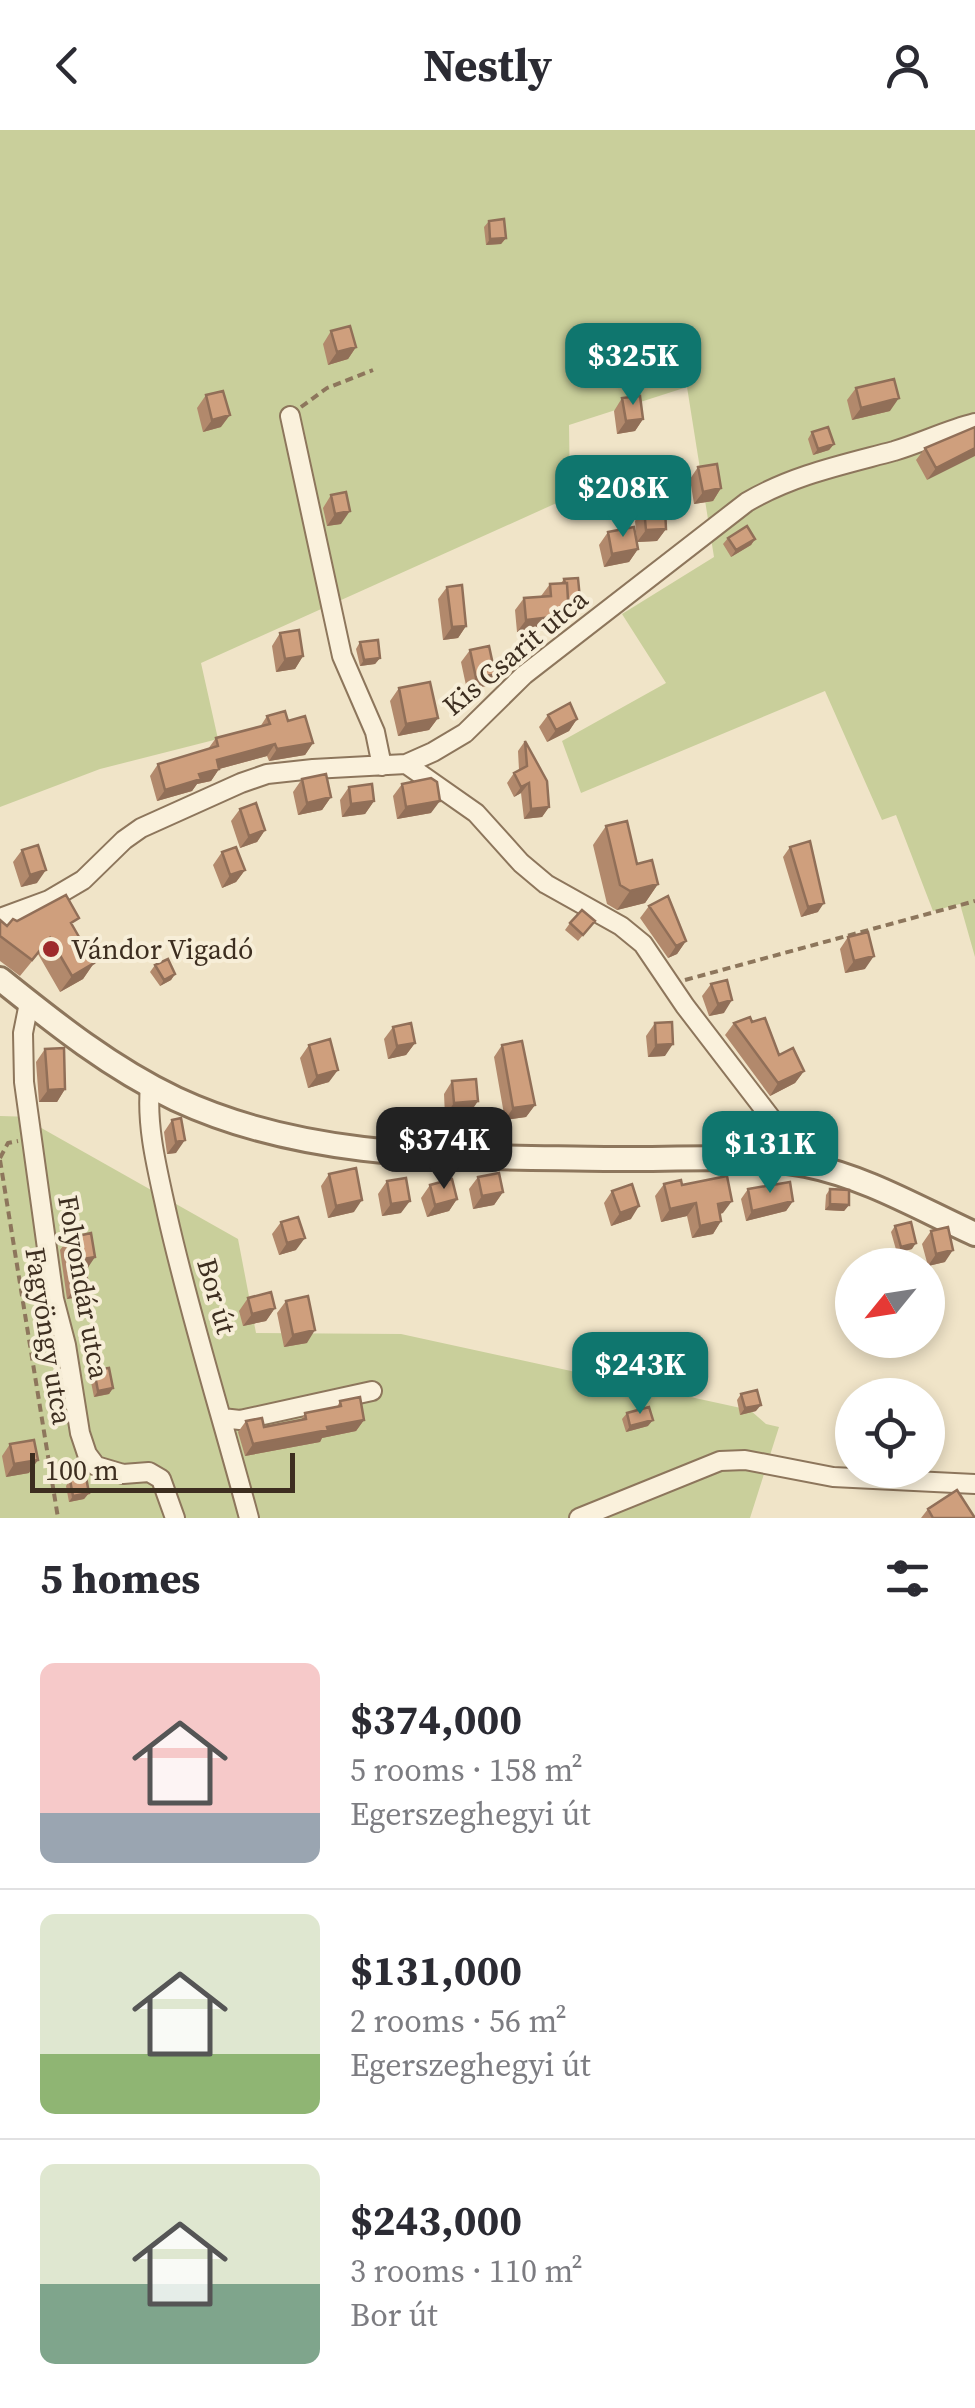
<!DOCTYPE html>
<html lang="en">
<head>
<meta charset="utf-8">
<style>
	:root { --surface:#fff; --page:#f2f2f3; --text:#2b2b33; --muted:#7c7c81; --line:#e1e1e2; --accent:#0f766e }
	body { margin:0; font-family:"Source Serif 4",serif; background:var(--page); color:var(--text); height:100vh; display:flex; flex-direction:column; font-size:38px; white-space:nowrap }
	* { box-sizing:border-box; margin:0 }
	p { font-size:32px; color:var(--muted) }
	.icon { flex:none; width:55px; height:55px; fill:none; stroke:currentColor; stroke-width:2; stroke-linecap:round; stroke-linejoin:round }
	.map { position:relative; height:1388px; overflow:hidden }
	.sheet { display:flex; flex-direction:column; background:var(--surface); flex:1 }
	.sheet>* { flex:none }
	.needle { width:65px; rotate:240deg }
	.controls { position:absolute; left:835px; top:1118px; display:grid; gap:20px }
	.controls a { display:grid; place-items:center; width:110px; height:110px; border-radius:50%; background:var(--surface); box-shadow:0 5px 15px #0003; font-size:50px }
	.scale { position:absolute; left:30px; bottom:25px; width:265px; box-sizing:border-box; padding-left:10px; border:5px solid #3d2e20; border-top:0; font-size:28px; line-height:35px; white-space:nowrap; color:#3d2e20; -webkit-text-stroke:8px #f7eed8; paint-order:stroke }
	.price { position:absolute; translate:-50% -85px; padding:0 22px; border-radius:20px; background:var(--accent); color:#fff; font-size:32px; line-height:65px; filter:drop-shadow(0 2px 5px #0008) }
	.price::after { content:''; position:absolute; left:50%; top:60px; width:30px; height:22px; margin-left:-15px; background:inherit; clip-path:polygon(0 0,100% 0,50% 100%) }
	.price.active { background:#222; color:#fff }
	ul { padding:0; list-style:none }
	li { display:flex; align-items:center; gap:30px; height:250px; padding:0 40px }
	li+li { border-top:2px solid var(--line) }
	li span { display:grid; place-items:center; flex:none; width:280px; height:200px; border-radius:15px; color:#555 }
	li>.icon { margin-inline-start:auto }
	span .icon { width:120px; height:120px; fill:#fffc; stroke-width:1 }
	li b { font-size:42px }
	h2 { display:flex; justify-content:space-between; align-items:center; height:120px; padding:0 40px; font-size:42px }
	header { display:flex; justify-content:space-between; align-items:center; height:130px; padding:0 40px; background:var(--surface); font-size:45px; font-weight:700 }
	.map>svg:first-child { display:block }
</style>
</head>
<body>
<header><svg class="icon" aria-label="back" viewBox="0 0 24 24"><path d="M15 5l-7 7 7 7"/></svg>Nestly<svg class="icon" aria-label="person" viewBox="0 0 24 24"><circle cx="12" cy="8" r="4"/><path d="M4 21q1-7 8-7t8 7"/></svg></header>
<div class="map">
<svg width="975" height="1388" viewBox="0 0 975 1388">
	<rect width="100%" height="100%" fill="#f0e4c8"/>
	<path fill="#c9cf9b" d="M0,0H975V827L960,774L933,781L896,685L882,690L825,561L581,663L562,611L666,553L622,484L714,427L687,257L569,295L570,367L201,533L218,609L100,639L0,677Z
		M0,986L35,987L36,995L238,1109L256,1203L401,1204L750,1280L766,1294L779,1297L750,1388H0Z"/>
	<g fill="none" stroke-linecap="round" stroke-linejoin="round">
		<defs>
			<path id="minor" d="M290,286L342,526L375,602L382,636
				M406,634L476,683L521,733L546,754L621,796L643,814L685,876L774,992L778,1005L777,1031
				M0,788L49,770L83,750L124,710L141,698L241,653L267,644L313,639L406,634L433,622L465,603L524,545L747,372C793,345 842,335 894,321C921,313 947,300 975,293
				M29,873L23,903L24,952L54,1169L66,1215L80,1303L87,1324L96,1336L123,1344L149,1342L161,1349L175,1388
				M150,956C146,998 158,1042 167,1084C190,1186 222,1287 249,1388
				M222,1288L240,1290L372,1261
				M579,1388L720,1331L745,1330L833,1347L975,1354"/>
			<path id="tertiary" d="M0,849C56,894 111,938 176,969C311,1032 462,1026 609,1029C669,1030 749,1024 806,1035C866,1047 920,1079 975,1104"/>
		</defs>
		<use href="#minor" stroke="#8d765c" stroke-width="22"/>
		<use href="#tertiary" stroke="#8d765c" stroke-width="28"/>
		<path stroke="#8d765c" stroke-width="4" stroke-dasharray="8 5" stroke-linecap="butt" d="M301,277L327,258L373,240
			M685,850L975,771
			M0,1028L8,1013L18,1011
			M0,1030L58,1388"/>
		<use href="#minor" stroke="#faf1dc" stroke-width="18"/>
		<use href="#tertiary" stroke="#faf1dc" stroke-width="22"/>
	</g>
	<path fill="#b2896c" d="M489,91L506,108L501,114L486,115L484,97Z
		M331,201L356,217L348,229L328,235L323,214Z
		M856,258L890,281L852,290L847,270Z
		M206,265L221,297L203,302L197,278Z
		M622,268L643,289L635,301L617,304L614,281Z
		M975,297L927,350L916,330L925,318Z
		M812,302L834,314L829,320L813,325L808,309Z
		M698,337L721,358L713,371L694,374L690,349Z
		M331,365L341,394L327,396L323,378Z
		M644,379L666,399L657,411L637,412L635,391Z
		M608,402L638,419L629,432L604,437L599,415Z
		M728,408L755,409L751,415L731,427L723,414Z
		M564,449L575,475L568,476L569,485L560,498L517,502L515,480L524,468L541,466L550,454L561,453Z
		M447,457L466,496L458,508L443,510L438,469Z
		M280,503L303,526L295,539L276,542L272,516Z
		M360,512L380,528L375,534L360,536L356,519Z
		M470,520L495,544L486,556L467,560L461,532Z
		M399,558L438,588L429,600L398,606L390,571Z
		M548,585L577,589L569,601L547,612L539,597Z
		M267,586L288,591L313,613L305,625L269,631L267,626L219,639L211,651L197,654L192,661L157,671L150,646L158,634L208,619L216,608L260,597Z
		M525,611L549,677L542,687L524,689L521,663L514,667L507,653L514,643L519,640L518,621Z
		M302,649L331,667L322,680L298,685L293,662Z
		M402,654L431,683L397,689L393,666Z
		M349,657L374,671L365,684L342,687L340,670Z
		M240,679L265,700L257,712L240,718L231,691Z
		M606,696L637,734L658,754L645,773L617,780L607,774L593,715Z
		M790,717L818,782L801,787L783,727Z
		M22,720L37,753L21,757L13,732Z
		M222,722L245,740L236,752L222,758L213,735Z
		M649,776L686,811L677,824L668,828L640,788Z
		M0,790L7,796L17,791L73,797L94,833L83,849L60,862L38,824L20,846L0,831Z
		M595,791L578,811L565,800L570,793Z
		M848,807L865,839L845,843L840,819Z
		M155,835L175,844L171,850L160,856L150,842Z
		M711,854L724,883L709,886L702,866Z
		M752,892L779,925L804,941L795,953L770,966L725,905L734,893Z
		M655,893L665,926L648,927L646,906Z
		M393,897L415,913L406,925L388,929L384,909Z
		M309,915L329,952L308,958L300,928Z
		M502,915L535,975L526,987L505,990L494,927Z
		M45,919L65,959L57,972H39L36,932Z
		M452,951L478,971L469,984L445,986L444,964Z
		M181,988L176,1023L167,1024L164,1002L172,990Z
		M329,1044L354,1082L328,1088L321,1056Z
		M478,1047L503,1062L494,1075L473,1079L469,1059Z
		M387,1051L401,1083L382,1086L378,1064Z
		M664,1054L682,1055L723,1083L720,1084L721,1091L713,1104L692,1108L687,1086L661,1092L655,1066Z
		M430,1055L457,1069L449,1081L427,1087L421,1068Z
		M748,1059L793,1071L786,1081L746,1091L741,1069Z
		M830,1059L849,1075L844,1081L825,1080L826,1065Z
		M612,1061L631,1089L611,1096L604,1073Z
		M281,1092L296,1120L279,1125L272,1104Z
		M895,1096L912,1119L897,1123L891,1102Z
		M931,1101L945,1132L928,1136L922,1114Z
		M69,1108L95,1127L85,1139L88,1154L79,1167L67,1169L60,1120Z
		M248,1168L275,1178L266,1191L243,1196L239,1181Z
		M286,1171L307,1213L284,1217L277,1183Z
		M94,1240L113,1258L109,1264L94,1267L90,1247Z
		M741,1264L756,1281L740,1285L737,1270Z
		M340,1271L364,1290L356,1301L322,1308L320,1312L245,1326L238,1302L246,1291L264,1297L301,1290L305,1283L337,1277Z
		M627,1283L648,1296L626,1302L622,1289Z
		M10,1314L29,1343L6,1347L2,1326Z
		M70,1350L89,1363L84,1369L69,1372L66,1356Z
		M928,1379L975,1388H921Z"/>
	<path fill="#916f58" d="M506,108L501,114L486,115L490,109Z
		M356,217L348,229L328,235L337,222Z
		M899,268L890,281L852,290L861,278Z
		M230,285L221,297L203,302L212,290Z
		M643,289L635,301L617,304L626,291Z
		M834,314L829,320L813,325L818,319Z
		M975,318V326L927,350L936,338Z
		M721,358L713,371L694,374L703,362Z
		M350,381L341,394L327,396L335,384Z
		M666,399L657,411L637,412L646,400Z
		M755,409L751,415L731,427L736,420Z
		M638,419L629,432L604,437L612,424Z
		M580,469L575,475L562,476L566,470Z
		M569,485L560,498L517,502L526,490Z
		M466,496L458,508L443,510L452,497Z
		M303,526L295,539L276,542L285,529Z
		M380,528L375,534L360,536L364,530Z
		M495,544L486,556L467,560L476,548Z
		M438,588L429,600L398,606L406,594Z
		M577,589L569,601L547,612L556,600Z
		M313,613L305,625L269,631L277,619Z
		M275,614L267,626L219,639L211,651L197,654L192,661L157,671L165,660L199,644L217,630Z
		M529,653L521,663L514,667L521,657Z
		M331,667L322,680L298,685L307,673Z
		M374,671L365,684L342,687L351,674Z
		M440,671L431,683L397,689L406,677Z
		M549,677L542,687L524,689L531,679Z
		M265,700L257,712L240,718L249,706Z
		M46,740L37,753L21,757L30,745Z
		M245,740L236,752L222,758L230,745Z
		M658,754L645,773L617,780L630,761Z
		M824,773L818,782L801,787L808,777Z
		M686,811L677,824L668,828L676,816Z
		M874,826L865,839L845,843L854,831Z
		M94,833L83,849L60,862L72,846Z
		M175,844L171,850L160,856L164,850Z
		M732,870L724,883L709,886L718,874Z
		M415,913L406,925L388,929L397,916Z
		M673,914L665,926L648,927L656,915Z
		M338,940L329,952L308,958L317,946Z
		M804,941L795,953L770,966L778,953Z
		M65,959L57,972H39L48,960Z
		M478,971L469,984L445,986L454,973Z
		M535,975L526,987L505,990L513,978Z
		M185,1010L176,1023L167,1024L176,1012Z
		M503,1062L494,1075L473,1079L482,1066Z
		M457,1069L449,1081L427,1087L435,1075Z
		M362,1070L354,1082L328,1088L336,1076Z
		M410,1071L401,1083L382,1086L391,1074Z
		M732,1071L723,1083L709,1086L718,1074Z
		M793,1071L786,1081L746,1091L752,1081Z
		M696,1073L687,1086L661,1092L670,1079Z
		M830,1074L849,1075L844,1081L825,1080Z
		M639,1076L631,1089L611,1096L620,1083Z
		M721,1091L713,1104L692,1108L700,1096Z
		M305,1108L296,1120L279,1125L287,1113Z
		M916,1113L912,1119L897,1123L901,1117Z
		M953,1120L945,1132L928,1136L936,1124Z
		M95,1127L87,1139L74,1142L83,1129Z
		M88,1154L79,1167L67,1169L76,1157Z
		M275,1178L266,1191L243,1196L252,1184Z
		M315,1200L307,1213L284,1217L293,1205Z
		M113,1258L109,1264L94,1267L98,1261Z
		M761,1275L756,1281L740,1285L745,1278Z
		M364,1290L356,1301L322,1308L320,1312L245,1326L253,1314Z
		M653,1290L648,1296L626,1302L630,1296Z
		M38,1330L29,1343L6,1347L14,1334Z
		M89,1363L84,1369L69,1372L73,1366Z"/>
	<path fill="#cf9f7d" stroke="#916f58" stroke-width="2.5" d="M504,89L506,108L490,109L489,91Z
		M350,196L356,217L337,222L331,201Z
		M894,249L899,268L861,278L856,258Z
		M223,261L230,285L212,290L206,265Z
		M640,266L643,289L626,291L622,268Z
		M828,297L834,314L818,319L812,302Z
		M975,297V318L936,338L925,318Z
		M717,334L721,358L703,362L698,337Z
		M346,362L350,381L335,384L331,365Z
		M665,377L666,399L646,400L644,379Z
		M747,396L755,409L736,420L728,408Z
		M634,397L638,419L612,424L608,402Z
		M578,448L580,469L568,470L567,453H565L564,449Z
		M567,453L569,485L526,490L524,468L551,466L550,454Z
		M462,455L466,496L452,497L447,457Z
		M299,500L303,526L285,529L280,503Z
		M378,510L380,528L364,530L360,512Z
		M489,516L495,544L476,548L470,520Z
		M430,552L438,588L406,594L399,558Z
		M570,573L577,589L556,600L548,585Z
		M285,581L288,591L305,586L313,613L277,619L275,614L217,630L219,639L199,644L201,649L165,660L158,634L218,616L216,608L270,594L267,586Z
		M525,611L547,651L549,677L531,679L529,653L521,657L514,643L527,636Z
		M326,644L331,667L307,673L302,649Z
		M431,648L437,652L440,671L406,677L402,654Z
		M372,654L374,671L351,674L349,657Z
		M256,673L265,700L249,706L240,679Z
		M627,691L637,734L652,730L658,754L630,761L620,755L606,696Z
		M810,711L824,773L808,777L790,717Z
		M38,715L46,740L30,745L22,720Z
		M236,717L245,740L230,745L222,722Z
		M66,765L79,788L71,793L94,833L72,846L50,808L32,830L0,806V790L7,796L13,789L17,791Z
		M668,766L686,811L676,816L649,776Z
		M582,780L595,791L583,805L570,793Z
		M868,802L874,826L854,831L848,807Z
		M168,829L175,844L164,850L155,835Z
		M727,850L732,870L718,874L711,854Z
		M750,887L752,892L765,888L779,925L793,918L804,941L778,953L734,893Z
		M672,892L673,914L656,915L655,893Z
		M411,893L415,913L397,916L393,897Z
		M330,909L338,940L317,946L309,915Z
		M522,911L535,975L513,978L502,915Z
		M64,918L65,959L48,960L45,919Z
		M476,949L478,971L454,973L452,951Z
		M181,988L185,1010L176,1012L172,990Z
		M356,1038L362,1070L336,1076L329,1044Z
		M499,1043L503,1062L482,1066L478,1047Z
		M727,1046L732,1071L718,1074L721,1091L700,1096L696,1073L670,1079L664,1054L681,1050L682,1055Z
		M406,1048L410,1071L391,1074L387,1051Z
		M452,1049L457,1069L435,1075L430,1055Z
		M790,1052L793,1071L752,1081L748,1059Z
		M632,1054L639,1076L620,1083L612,1061Z
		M830,1059L849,1060V1075L830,1074Z
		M298,1087L305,1108L287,1113L281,1092Z
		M911,1092L916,1113L901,1117L895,1096Z
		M948,1097L953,1120L936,1124L931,1101Z
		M91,1103L95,1127L83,1129L88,1154L76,1157L69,1108Z
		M271,1162L275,1178L252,1184L248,1168Z
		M308,1166L315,1200L293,1205L286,1171Z
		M109,1238L113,1258L98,1261L94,1240Z
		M899,1255L902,1265H884L883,1259Z
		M757,1260L761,1275L745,1278L741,1264Z
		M360,1267L364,1290L327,1297L328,1300L253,1314L246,1291L262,1288L264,1297L306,1289L305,1283L341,1276L340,1271Z
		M649,1277L653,1290L630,1296L627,1283Z
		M34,1310L38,1330L14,1334L10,1314Z
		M86,1347L89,1363L73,1366L70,1350Z
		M957,1360L975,1388H933L928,1379Z"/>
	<circle fill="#9e2a2b" stroke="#f7eed8" stroke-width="4" cx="51" cy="819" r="10"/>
	<g text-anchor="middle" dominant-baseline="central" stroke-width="8" stroke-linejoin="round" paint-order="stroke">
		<g font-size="28" fill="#3d2e20" stroke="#f7eed8">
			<text transform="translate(515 522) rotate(-40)">Kis Csarit utca</text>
			<text transform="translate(84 1157) rotate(80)">Folyondár utca</text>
			<text transform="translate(217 1166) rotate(74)">Bor út</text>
			<text transform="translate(49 1206) rotate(81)">Fagyöngy utca</text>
		</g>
		<g font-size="28" fill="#3d2e20" stroke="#f7eed8" text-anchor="start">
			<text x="71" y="819">Vándor Vigadó</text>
		</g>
	</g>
</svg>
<div class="controls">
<a><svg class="needle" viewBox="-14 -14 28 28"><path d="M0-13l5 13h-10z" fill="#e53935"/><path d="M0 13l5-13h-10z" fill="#7c7c81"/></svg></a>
<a><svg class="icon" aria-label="locate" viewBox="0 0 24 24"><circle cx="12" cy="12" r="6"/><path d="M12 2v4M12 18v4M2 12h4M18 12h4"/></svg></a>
</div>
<div class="scale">100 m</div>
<b class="price" style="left:633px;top:278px">$325K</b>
<b class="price" style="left:623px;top:410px">$208K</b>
<b class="price active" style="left:444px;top:1062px">$374K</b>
<b class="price" style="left:770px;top:1066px">$131K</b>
<b class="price" style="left:640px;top:1287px">$243K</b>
</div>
<section class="sheet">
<h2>5 homes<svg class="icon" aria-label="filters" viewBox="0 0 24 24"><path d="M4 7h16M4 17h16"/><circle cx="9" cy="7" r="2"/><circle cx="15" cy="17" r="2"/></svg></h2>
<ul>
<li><span style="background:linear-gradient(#f6c9c9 75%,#9aa5b1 0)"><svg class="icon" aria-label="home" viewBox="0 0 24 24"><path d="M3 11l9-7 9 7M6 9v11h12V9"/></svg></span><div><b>$374,000</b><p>5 rooms · 158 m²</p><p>Egerszeghegyi út</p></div></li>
<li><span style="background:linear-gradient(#dfe7d0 70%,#8fb573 0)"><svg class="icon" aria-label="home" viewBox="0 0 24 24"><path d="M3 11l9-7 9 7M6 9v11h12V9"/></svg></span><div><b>$131,000</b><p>2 rooms · 56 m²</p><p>Egerszeghegyi út</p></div></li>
<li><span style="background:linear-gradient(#dfe7d0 60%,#7fa58c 0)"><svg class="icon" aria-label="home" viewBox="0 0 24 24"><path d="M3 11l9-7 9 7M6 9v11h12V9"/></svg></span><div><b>$243,000</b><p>3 rooms · 110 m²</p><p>Bor út</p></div></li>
</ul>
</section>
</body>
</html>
